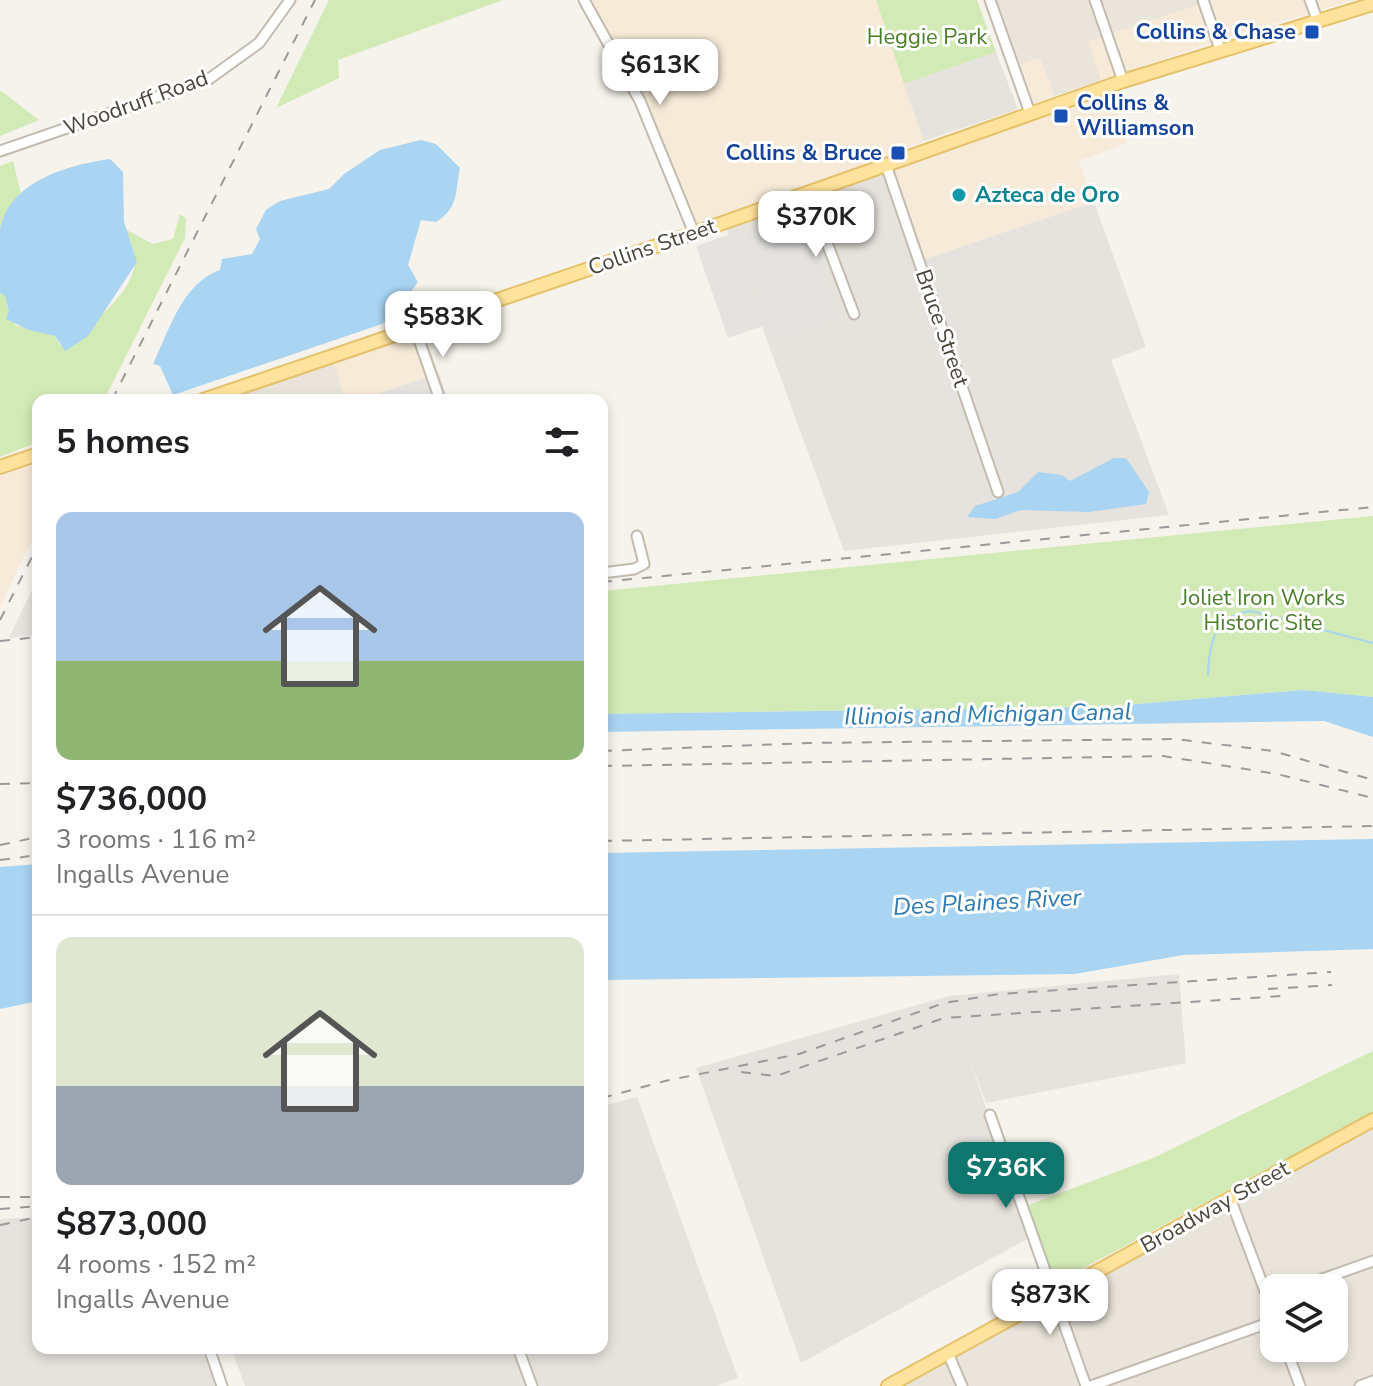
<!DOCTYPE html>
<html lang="en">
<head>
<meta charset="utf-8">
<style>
	:root { --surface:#fff; --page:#f6f6f6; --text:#202124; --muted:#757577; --line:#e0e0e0; --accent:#0f766e }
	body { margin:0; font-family:"Nunito Sans",sans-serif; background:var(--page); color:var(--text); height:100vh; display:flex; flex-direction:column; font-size:30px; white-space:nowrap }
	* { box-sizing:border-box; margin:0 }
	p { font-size:26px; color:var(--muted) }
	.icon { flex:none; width:44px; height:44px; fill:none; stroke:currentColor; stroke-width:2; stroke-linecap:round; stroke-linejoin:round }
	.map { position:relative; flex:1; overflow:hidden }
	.details { position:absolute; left:32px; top:394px; width:576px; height:960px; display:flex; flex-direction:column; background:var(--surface); border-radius:16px; box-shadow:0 4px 12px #0003 }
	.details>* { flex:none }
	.controls { position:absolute; left:1260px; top:1274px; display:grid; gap:16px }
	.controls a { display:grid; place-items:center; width:88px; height:88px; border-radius:16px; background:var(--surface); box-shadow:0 4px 12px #0003; font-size:40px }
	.price { position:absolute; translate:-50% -68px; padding:0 18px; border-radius:16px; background:#fff; color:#222; font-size:26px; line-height:52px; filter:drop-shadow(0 2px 4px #0008) }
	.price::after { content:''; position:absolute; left:50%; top:48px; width:24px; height:18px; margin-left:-12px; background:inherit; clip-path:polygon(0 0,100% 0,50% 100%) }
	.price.selected { background:var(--accent); color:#fff }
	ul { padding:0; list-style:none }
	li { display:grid; align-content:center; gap:16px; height:424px; padding:0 24px }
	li+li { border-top:2px solid var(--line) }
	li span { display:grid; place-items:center; height:248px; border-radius:16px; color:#555 }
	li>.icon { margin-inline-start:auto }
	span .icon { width:144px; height:144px; fill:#fffc; stroke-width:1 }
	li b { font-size:34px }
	h2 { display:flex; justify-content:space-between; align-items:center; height:96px; padding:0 24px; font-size:34px }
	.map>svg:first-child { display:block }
</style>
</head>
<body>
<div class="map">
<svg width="1373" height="1386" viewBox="0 0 1373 1386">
	<rect width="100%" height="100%" fill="#f6f3ec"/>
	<path fill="#eae5da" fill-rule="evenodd" d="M997,0H1213L1089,41L1101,80L1054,96L1040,58L1020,65Z
		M334,363L346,400H227Z
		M1373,1128V1386H1093L1064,1306L1067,1295ZM1274,1288H1334V1348H1274Z
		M1044,1308L1052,1311L1079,1386H902Z"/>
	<path fill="#f7ead8" d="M586,0H876L924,141L695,230L648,117Z
		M1213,0H1354L1226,38L1101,80L1088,41Z
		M1040,58L1054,96L1034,103L1020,65Z
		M1111,95L1127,143L1079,161L1094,202L917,263L888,172Z
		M424,333L439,373L360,400H346L334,363Z
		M38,462V527L0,607V475Z"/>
	<path fill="#e6e2dd" d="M996,52L1018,109L924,141L904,84Z
		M888,172L917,262L1094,202L1146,347L1111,360L1169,515L844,551L726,228Z
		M439,373L448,400H360Z
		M38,578V635L9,638Z
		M1179,974L1186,1063L986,1103L968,1054L1029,1238L801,1363L696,1068L949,996Z
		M637,1097L738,1378L715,1386H539L525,1348H602V1106Z
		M38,1217V1348H202L216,1386H0V1219Z
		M231,1348H517L532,1386H245Z"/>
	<path fill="#d2eab5" d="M329,0H503L338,60L339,78L276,108Z
		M876,0H977L996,52L904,84Z
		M0,90L39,120L0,136Z
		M13,161L21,194L4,220L0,252V166Z
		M180,214L186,218L185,238L104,400H38V442L0,457V293L5,295L15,325L55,336L60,346C86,328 142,291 134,252C132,245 127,237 125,229L153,244L173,239Z
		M1373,516V697L1303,690L1102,707L602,714V591Z
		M1373,1051V1112L1054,1284L1026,1206L1153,1158Z"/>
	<path fill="#e5e3e0" d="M798,216L833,316L777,336L741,236Z
		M731,234L763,326L728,338L696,246Z"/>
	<path fill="#a9d4f2" d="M421,140L436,144L460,168C455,192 459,208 436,222L421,220L408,265L418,282L410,293L408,307L382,324L173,395L160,366L153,364C169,331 182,283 220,270L222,259L252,254L260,239L256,229L266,210L280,201L329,189L344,174L380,150Z
		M110,159L123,172L124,222L137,262L88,336L65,351L55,336L29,330L6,319L9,311L5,296L0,293C0,273 0,250 0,230C9,181 68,165 110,159Z
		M1114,458H1126L1149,492L1146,504L1089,512L1021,510L995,519L967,517L975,506L1018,492L1038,472L1062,475L1070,481Z
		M1303,690L1373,697V737L1324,721L602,732V714L1102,707Z
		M1373,839V949L1183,955L1075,974L602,980V853Z
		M38,864V1001L0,1009V867Z"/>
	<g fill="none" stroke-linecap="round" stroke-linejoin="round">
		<path stroke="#a9d4f2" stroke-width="2" d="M1208,675C1209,642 1215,616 1251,611L1373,643"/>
		<defs>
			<path id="minor" d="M584,0L640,101L694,233
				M990,0L1030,113
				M1095,0L1123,81
				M1203,0L1220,49
				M1310,0L1317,19
				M0,151L209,79L259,43L290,0
				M886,165L998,492
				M808,193L854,314
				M415,328L440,400
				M602,573L634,569L644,564L637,536
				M990,1115L1086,1386
				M1230,1198L1274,1315
				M1297,1288L1373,1261
				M209,1348L222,1386
				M518,1348L532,1386
				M1286,1348L1300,1386
				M948,1353L962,1386
				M1091,1386L1274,1321
				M1360,1386L1373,1381"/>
			<path id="major" d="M203,400L686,236L1123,81L1373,4
				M0,467L38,454
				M888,1386L1373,1120"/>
		</defs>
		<use href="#minor" stroke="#c2bbae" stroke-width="13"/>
		<use href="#major" stroke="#e6c16a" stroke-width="16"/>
		<use href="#minor" stroke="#fff" stroke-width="9"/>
		<use href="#major" stroke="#ffe39c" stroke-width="12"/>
		<path stroke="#9a9a9a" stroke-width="2" stroke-dasharray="10 10" stroke-linecap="butt" d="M112,400L315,0
			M602,582L1373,507
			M0,620L38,545
			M0,641L38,637
			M602,751L808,743L1176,739L1273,751L1373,780
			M602,766L1163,756L1277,774L1373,798
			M0,784L38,783
			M602,841L1373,826
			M0,845L38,837
			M0,860L38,855
			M1268,989L1332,985
			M741,1072L776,1076L944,1018L1282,996
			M602,1098L665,1081L799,1054L944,1003L999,994L1331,972
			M0,1197H36
			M0,1209L38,1206
			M0,1225L38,1217"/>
	</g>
	<g fill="#1a4fb4" stroke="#fff" stroke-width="3">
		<rect x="1304" y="24" width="16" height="16" rx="4"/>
		<rect x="1053" y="108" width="16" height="16" rx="4"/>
		<rect x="890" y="145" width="16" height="16" rx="4"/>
	</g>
	<circle fill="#0f9aa8" stroke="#fff" stroke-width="3" cx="959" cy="195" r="8"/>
	<g text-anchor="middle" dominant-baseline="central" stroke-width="6" stroke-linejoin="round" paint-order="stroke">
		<g font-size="22" font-weight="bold" fill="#164399" stroke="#fff" text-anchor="end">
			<text x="1296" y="32">Collins &amp; Chase</text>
			<text x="1077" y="103" text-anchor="start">Collins &amp;<tspan x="1077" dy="25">Williamson</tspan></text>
			<text x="882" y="153">Collins &amp; Bruce</text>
		</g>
		<g font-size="22" fill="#4a7f2a" stroke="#fff">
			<text x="927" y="37">Heggie Park</text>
			<text x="1263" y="598">Joliet Iron Works<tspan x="1263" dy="25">Historic Site</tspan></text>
		</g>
		<g font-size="22" fill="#4b4439" stroke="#fff">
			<text transform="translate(136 103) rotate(-20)">Woodruff Road</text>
			<text transform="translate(652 247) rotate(-19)">Collins Street</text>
			<text transform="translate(942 328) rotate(71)">Bruce Street</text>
			<text transform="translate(1215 1207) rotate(-29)">Broadway Street</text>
		</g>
		<g font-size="22" font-weight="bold" fill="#0d838f" stroke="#fff" text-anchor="start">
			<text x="975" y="195">Azteca de Oro</text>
		</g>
		<g font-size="24" font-style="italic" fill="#2e7ab2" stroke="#fff">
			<text transform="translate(988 714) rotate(-1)">Illinois and Michigan Canal</text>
			<text transform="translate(987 902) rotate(-3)">Des Plaines River</text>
		</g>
	</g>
</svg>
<div class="controls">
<a><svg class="icon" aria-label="layers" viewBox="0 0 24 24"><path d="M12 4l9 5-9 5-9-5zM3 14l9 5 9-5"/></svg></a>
</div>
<b class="price" style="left:660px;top:107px">$613K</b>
<b class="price" style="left:816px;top:259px">$370K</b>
<b class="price" style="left:443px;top:359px">$583K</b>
<b class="price selected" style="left:1006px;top:1210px">$736K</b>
<b class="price" style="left:1050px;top:1337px">$873K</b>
<section class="details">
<h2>5 homes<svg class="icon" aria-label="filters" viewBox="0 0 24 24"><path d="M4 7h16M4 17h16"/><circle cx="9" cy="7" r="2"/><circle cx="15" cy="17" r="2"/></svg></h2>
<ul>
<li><span style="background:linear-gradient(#a9c7e8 60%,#8fb573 0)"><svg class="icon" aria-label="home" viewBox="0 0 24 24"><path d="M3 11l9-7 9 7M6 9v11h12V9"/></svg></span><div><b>$736,000</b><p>3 rooms · 116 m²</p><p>Ingalls Avenue</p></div></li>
<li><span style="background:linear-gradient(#dfe7d0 60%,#9aa5b1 0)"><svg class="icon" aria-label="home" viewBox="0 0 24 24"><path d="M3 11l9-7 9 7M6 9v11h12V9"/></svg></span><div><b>$873,000</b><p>4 rooms · 152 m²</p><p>Ingalls Avenue</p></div></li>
</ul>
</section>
</div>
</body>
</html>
